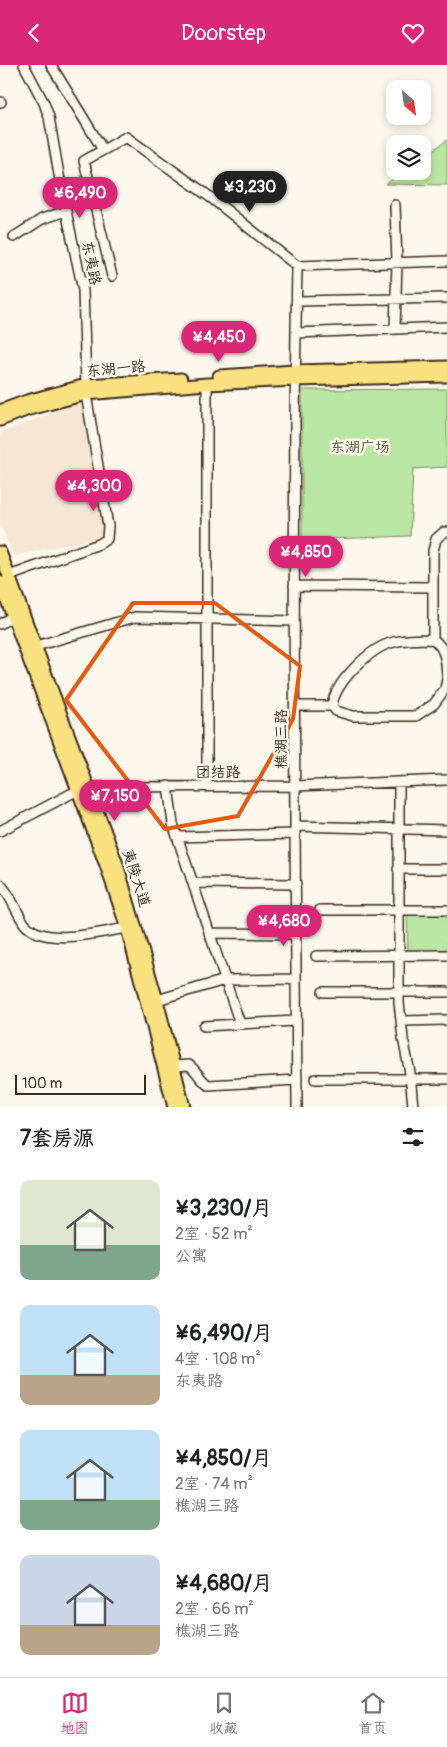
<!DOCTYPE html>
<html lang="zh">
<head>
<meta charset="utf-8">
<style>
	:root { --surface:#fff; --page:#f6f6f6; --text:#202124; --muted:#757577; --line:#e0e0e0; --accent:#db2777 }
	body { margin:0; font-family:Pangolin,"LXGW WenKai TC",sans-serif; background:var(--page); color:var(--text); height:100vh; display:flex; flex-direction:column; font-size:19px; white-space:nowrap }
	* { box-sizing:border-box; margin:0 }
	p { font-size:16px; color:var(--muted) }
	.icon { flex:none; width:28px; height:28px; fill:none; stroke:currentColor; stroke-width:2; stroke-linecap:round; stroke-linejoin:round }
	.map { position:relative; height:1042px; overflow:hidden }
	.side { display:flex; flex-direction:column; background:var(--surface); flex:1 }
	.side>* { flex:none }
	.needle { width:32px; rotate:151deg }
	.controls { position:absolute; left:386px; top:15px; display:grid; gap:10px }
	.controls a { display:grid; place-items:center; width:45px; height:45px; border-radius:10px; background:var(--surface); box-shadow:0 2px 8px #0003; font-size:25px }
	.scale { position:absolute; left:15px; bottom:12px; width:131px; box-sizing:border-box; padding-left:5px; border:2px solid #3b2a1e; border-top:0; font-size:14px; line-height:18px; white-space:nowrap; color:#3b2a1e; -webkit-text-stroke:4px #fbf7ec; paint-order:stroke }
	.price { position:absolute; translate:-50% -42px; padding:0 11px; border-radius:18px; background:var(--accent); color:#fff; font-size:16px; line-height:32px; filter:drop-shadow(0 1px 2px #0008) }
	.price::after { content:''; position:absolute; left:50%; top:30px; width:15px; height:11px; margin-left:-8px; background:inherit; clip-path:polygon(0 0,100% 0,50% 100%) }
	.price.current { background:#222; color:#fff }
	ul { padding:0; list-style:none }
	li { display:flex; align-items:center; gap:15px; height:125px; padding:0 20px }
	li span { display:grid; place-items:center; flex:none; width:140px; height:100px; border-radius:10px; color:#555 }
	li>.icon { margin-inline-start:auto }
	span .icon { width:60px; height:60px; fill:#fffc; stroke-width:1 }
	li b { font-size:21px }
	h2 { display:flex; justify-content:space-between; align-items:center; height:60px; padding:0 20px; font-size:21px }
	header { display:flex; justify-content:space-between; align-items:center; height:65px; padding:0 20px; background:var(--accent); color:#fff; font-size:22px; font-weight:600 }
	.tab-bar { display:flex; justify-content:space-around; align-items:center; height:70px; border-top:1px solid var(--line); background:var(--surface); font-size:14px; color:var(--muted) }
	.tab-bar a { display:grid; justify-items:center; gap:2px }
	.tab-bar .current { color:var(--accent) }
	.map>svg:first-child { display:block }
</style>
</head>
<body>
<header><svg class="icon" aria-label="back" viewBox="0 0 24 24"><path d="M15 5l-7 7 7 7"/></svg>Doorstep<svg class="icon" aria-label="heart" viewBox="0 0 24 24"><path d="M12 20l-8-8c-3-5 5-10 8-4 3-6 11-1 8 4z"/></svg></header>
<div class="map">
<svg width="447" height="1042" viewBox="0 0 447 1042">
	<rect width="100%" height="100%" fill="#fbf7ec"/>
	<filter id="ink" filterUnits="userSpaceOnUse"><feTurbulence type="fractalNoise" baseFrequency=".02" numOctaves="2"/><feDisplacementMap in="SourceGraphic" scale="10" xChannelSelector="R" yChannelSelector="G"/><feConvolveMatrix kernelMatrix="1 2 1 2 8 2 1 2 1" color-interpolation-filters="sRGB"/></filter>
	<g filter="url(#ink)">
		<path fill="#f6e5d3" d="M93,332L115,469L14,491L0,460V368Z"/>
		<path fill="#bae6a3" stroke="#7a8860" d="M447,75V120L386,119L404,106H422L423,93Z
			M447,324V402L413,404L410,471L302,475V325Z
			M407,849H447V888H408Z"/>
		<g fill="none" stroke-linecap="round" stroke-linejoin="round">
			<defs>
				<path id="minor" d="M24,0L44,38L49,52L62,127L83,225L86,320
					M51,0L103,85
					M0,37H1
					M14,172L42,154L66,146
					M297,201L447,196
					M112,211L84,96L126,72L210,132L297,201C292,481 295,761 297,1042
					M297,236L447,233
					M395,264L397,197L395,140
					M296,268L447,262
					M9,511L99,479L107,474L108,461L86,329
					M294,521L433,522
					M0,559L13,551
					M433,574V486L436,474L444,467H447
					M36,581L135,552L294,556
					M447,611C446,596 446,584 433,574C420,574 407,574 394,577C371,582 335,617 332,641L336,646L353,651H416L434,639L445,624L447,614
					M295,641H332
					M207,716V319
					M399,717V938L403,973L410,1008L413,1042
					M168,721L173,759L240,959
					M295,761L447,765
					M0,766L78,725L89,722L295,721L447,715
					M177,772L295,769
					M398,804H447
					M193,818L296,819
					M0,819C11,830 15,845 24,858C43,883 101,867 127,863
					M320,845H447
					M209,868L296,869
					M316,891L447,890
					M323,927H447
					M157,935L225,915L296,914
					M401,956L447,955
					M204,961L296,956
					M174,1001L189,1000C197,1006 200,1014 208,1020L297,1015
					M315,1014H447"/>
				<path id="major" d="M219,311L295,306L447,302
					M0,346L27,336L86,320L181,314
					M0,355L26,345L86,329L207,319L295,315L447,311
					M0,487L117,799L157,935L184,1042
					M0,517L107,803L127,863L174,1042"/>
			</defs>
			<use href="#minor" stroke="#3b2a1e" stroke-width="12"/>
			<use href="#major" stroke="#3b2a1e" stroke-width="15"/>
			<use href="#minor" stroke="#fbf7ec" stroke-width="9"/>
			<use href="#major" stroke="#fae180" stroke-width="11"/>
		</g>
	</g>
	<path fill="none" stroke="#e8590c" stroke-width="4" stroke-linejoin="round" d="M133,538H215L300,601L293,654L238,751L165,764L66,635Z"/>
	<g text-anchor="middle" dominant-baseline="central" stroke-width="5" stroke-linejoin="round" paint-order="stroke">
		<g font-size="15" fill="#3b2a1e" stroke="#fbf7ec">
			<text transform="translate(91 198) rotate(79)">东夷路</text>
			<text transform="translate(116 304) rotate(-5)">东湖一路</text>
			<text transform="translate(281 674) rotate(-90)">樵湖三路</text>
			<text x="218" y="707">团结路</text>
			<text transform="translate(136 813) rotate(72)">夷陵大道</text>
		</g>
		<g font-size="15" fill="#5b593f" stroke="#fbf7ec">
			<text x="360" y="382">东湖广场</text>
		</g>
	</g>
</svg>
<div class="controls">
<a><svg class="needle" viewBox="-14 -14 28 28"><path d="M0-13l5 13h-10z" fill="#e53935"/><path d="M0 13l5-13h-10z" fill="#757577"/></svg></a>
<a><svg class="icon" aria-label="layers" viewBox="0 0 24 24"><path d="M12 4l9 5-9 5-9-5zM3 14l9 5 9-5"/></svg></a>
</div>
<div class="scale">100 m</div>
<b class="price current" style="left:250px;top:148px">¥3,230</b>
<b class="price" style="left:80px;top:154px">¥6,490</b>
<b class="price" style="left:219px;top:298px">¥4,450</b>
<b class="price" style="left:94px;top:447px">¥4,300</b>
<b class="price" style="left:306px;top:513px">¥4,850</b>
<b class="price" style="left:115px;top:757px">¥7,150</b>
<b class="price" style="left:284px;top:882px">¥4,680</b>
</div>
<section class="side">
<h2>7套房源<svg class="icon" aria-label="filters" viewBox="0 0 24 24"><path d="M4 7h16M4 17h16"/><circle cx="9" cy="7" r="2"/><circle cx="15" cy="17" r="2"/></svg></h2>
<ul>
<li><span style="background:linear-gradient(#dfe7d0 65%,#7fa58c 0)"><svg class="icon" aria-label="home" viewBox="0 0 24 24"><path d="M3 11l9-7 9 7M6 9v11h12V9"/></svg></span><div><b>¥3,230/月</b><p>2室 · 52 m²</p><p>公寓</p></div></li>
<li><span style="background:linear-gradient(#bfe0f5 70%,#b9a48a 0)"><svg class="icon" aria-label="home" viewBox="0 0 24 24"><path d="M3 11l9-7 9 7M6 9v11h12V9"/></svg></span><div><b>¥6,490/月</b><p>4室 · 108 m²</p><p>东夷路</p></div></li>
<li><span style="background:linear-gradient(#bfe0f5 70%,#7fa58c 0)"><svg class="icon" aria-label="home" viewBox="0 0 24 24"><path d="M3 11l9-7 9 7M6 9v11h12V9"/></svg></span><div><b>¥4,850/月</b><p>2室 · 74 m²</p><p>樵湖三路</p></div></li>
<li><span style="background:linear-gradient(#c9d6e8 70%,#b9a48a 0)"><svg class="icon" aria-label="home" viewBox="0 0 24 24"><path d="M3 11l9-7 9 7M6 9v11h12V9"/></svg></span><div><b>¥4,680/月</b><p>2室 · 66 m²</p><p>樵湖三路</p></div></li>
</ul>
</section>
<nav class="tab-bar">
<a class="current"><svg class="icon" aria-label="map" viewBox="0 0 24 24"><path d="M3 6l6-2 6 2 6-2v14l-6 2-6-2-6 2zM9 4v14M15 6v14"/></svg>地图</a>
<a><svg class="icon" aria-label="saved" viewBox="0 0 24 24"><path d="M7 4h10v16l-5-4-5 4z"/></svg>收藏</a>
<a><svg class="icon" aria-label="home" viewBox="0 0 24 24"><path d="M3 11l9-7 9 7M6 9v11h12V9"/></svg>首页</a>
</nav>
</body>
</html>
